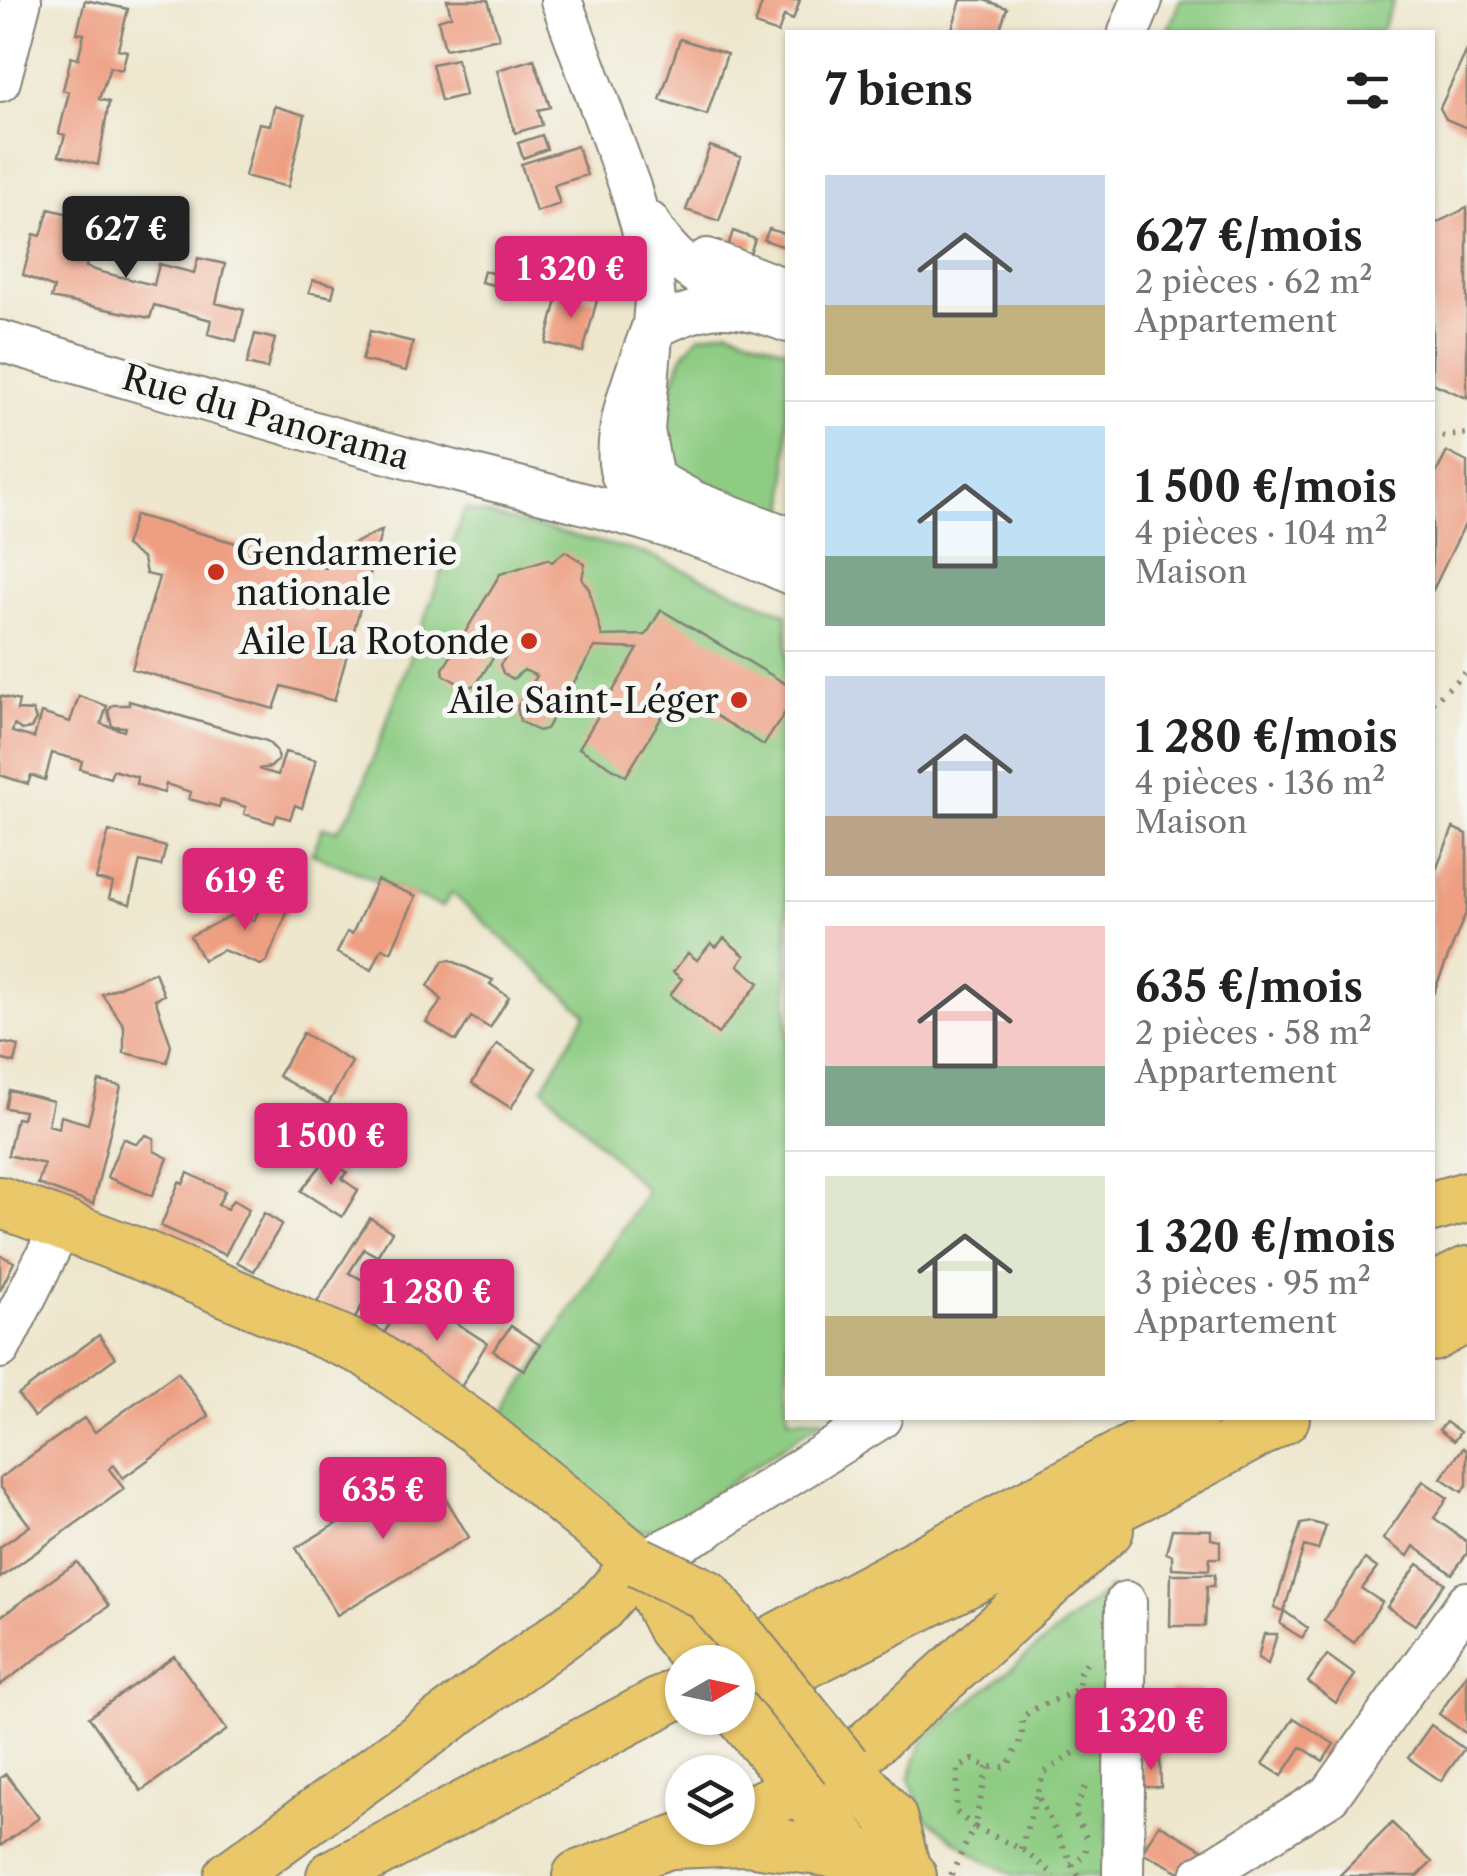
<!DOCTYPE html>
<html lang="fr">
<head>
<meta charset="utf-8">
<style>
	:root { --surface:#fff; --page:#f2f2f2; --text:#222; --muted:#767676; --line:#e0e0e0; --accent:#db2777 }
	body { margin:0; font-family:"Libre Caslon Text",serif; background:var(--page); color:var(--text); height:100vh; display:flex; flex-direction:column; font-size:38px; white-space:nowrap }
	* { box-sizing:border-box; margin:0 }
	p { font-size:32px; color:var(--muted) }
	.icon { flex:none; width:55px; height:55px; fill:none; stroke:currentColor; stroke-width:2; stroke-linecap:round; stroke-linejoin:round }
	.map { position:relative; flex:1; overflow:hidden }
	.side { position:absolute; left:785px; top:30px; width:650px; height:1390px; display:flex; flex-direction:column; background:var(--surface); border-radius:0px; box-shadow:0 2px 8px #0004 }
	.side>* { flex:none }
	.needle { width:65px; rotate:81deg }
	.controls { position:absolute; left:665px; top:1645px; display:grid; gap:20px }
	.controls a { display:grid; place-items:center; width:90px; height:90px; border-radius:50%; background:var(--surface); box-shadow:0 2px 8px #0004; font-size:50px }
	.price { position:absolute; translate:-50% -85px; padding:0 22px; border-radius:10px; background:var(--accent); color:#fff; font-size:32px; line-height:65px; filter:drop-shadow(0 2px 5px #0008) }
	.price::after { content:''; position:absolute; left:50%; top:60px; width:30px; height:22px; margin-left:-15px; background:inherit; clip-path:polygon(0 0,100% 0,50% 100%) }
	.price.on { background:#222; color:#fff }
	ul { padding:0; list-style:none }
	li { display:flex; align-items:center; gap:30px; height:250px; padding:0 40px }
	li+li { border-top:2px solid var(--line) }
	li span { display:grid; place-items:center; flex:none; width:280px; height:200px; border-radius:0px; color:#555 }
	li>.icon { margin-inline-start:auto }
	span .icon { width:120px; height:120px; fill:#fffc; stroke-width:1 }
	li b { font-size:42px }
	h2 { display:flex; justify-content:space-between; align-items:center; height:120px; padding:0 40px; font-size:42px }
	.map>svg:first-child { display:block }
</style>
</head>
<body>
<div class="map">
<svg width="1467" height="1876" viewBox="0 0 1467 1876">
	<rect width="100%" height="100%" fill="#f6f6f2"/>
	<filter id="ink" filterUnits="userSpaceOnUse"><feTurbulence type="fractalNoise" baseFrequency=".01" numOctaves="2"/><feDisplacementMap in="SourceGraphic" scale="20" xChannelSelector="R" yChannelSelector="G"/><feConvolveMatrix kernelMatrix="1 2 1 2 8 2 1 2 1" color-interpolation-filters="sRGB"/></filter>
	<filter id="wash" filterUnits="userSpaceOnUse"><feTurbulence type="fractalNoise" baseFrequency=".0048" numOctaves="4" result="noise"/><feDisplacementMap in="SourceGraphic" scale="40" xChannelSelector="R" yChannelSelector="G"/><feGaussianBlur stdDeviation="2.25" result="paint"/><feColorMatrix in="noise" values="0 0 0 0 0 0 0 0 0 0 0 0 0 0 0 0 0 1.4 0 .05"/><feComposite in="paint" operator="in"/></filter>
	<g filter="url(#wash)">
		<rect width="100%" height="100%" fill="#eee7ce"/>
		<path fill="#8ecc83" stroke="#557450" stroke-width="2.5" d="M1180,0H1394L1381,32H1167Z
			M728,329L787,350V517L673,467L658,422L682,357L698,336Z
			M465,509L647,554L787,614L788,1418H825L661,1530L624,1531L500,1421L647,1191L543,1087L586,1014L452,893L442,907L312,854L323,827L337,830L356,805Z
			M1110,1588L1107,1876H1015L976,1855L925,1817L909,1779L923,1740Z"/>
		<g id="blocks">
			<path fill="#ee9f82" d="M85,0L128,9L118,49L127,51L122,70L110,67L99,99L109,102L98,165L59,155L65,135L59,133L69,92L63,90L71,57L78,59L84,34L77,33Z
				M447,0H488L499,38L445,49L438,20L451,16Z
				M763,0H800L793,20L784,16L778,33L755,25Z
				M961,0H984L1007,8L999,32H951Z
				M680,39L727,54L707,115L660,100Z
				M1467,50V128L1446,119L1440,108Z
				M457,59L465,95L441,101L432,64Z
				M534,59L550,107L538,110L542,125L515,133L497,70Z
				M274,106L305,115L288,187L245,176L259,123L270,125Z
				M542,135L547,149L523,158L518,143Z
				M577,146L587,175L554,185L560,204L536,212L521,164Z
				M710,146L741,157L719,221L686,210Z
				M1467,208V398L1432,383V225Z
				M49,209L73,215L68,230L94,236L86,267L101,272L154,285L159,264L194,273L198,258L225,264L216,303L244,310L236,341L208,334L211,320L154,305L150,318L51,298L54,288L23,275L34,234L41,236Z
				M769,229L788,235V248L764,240Z
				M733,231L755,239L750,254L728,246Z
				M567,241L572,256L541,267L546,249Z
				M484,271L537,285L534,295L481,282Z
				M313,280L335,285L332,297L309,292Z
				M572,288L579,289L578,296L597,300L583,352L546,343L559,292L570,294Z
				M370,331L413,342L406,371L362,360Z
				M255,334L275,339L267,369L247,364Z
				M1447,452L1467,462V520L1432,592V481Z
				M135,515L326,568L342,549L382,530L334,701L282,686L274,709L132,669L159,577L146,574L143,559L125,546Z
				M565,551L585,564L582,579L589,589L602,636L646,635L661,610L788,685V708L764,745L677,692L626,776L579,748L638,649L595,647L546,729L538,731L520,721L517,707L537,676L524,670L513,679L503,673L500,665L505,658L496,653L476,685L466,688L444,675L443,669L500,574L548,559L552,562Z
				M0,696L19,701L17,710L33,711L36,720L31,728L22,730L14,725L12,732L34,738L41,713L70,722L79,696L107,706L101,724L124,731L125,727L112,726L108,711L113,705H129V701L267,741L276,750L278,760L271,767L258,769L278,775L285,752L316,760L302,808L295,805L290,819L277,815L274,823L244,814L246,807L234,803L221,800L219,807L189,799L191,792L166,784L164,793L150,789L136,784L137,777L113,770L110,778L80,769L82,761L52,753L45,780L31,775L28,784L0,775Z
				M1453,828L1467,834V910L1433,994L1432,879Z
				M109,831L166,847L161,866L140,861L130,904L109,898L113,883L96,879Z
				M377,880L416,896L391,952L382,948L372,970L337,953L347,932L352,934Z
				M266,893L291,903L267,961L261,965L223,950L203,960L190,936L234,914L254,921Z
				M724,938L745,956L738,965L759,983L718,1034L670,995L682,979L673,972L688,953L697,960L711,943L716,947Z
				M450,960L493,980L490,984L509,997L490,1028L471,1017L456,1041L426,1022L442,1000L428,986L443,961Z
				M155,972L164,995L155,999L171,1045L167,1062L124,1053V1026L102,994Z
				M303,1033L352,1062L328,1104L278,1076Z
				M0,1042L19,1046L15,1063L0,1059Z
				M497,1044L536,1068L511,1108L472,1083Z
				M99,1081L121,1086L93,1204L38,1184L44,1164L8,1155L16,1118L22,1119L24,1111L5,1108L9,1090L53,1101L48,1125L59,1128L61,1116L88,1124Z
				M146,1135L154,1138V1151L168,1158L152,1196L107,1177L123,1138L136,1144Z
				M326,1159L347,1172L342,1179L358,1190L342,1217L301,1191Z
				M188,1173L225,1191L218,1205L227,1209L233,1200L249,1209L225,1255L161,1226L179,1182L183,1184Z
				M264,1213L282,1224L254,1271L237,1262Z
				M370,1218L392,1232L377,1256L364,1249L349,1273L373,1285L354,1320L317,1302Z
				M0,1255L14,1262L0,1291Z
				M427,1304L487,1343L460,1389L382,1336L399,1310L417,1321Z
				M511,1326L540,1345L524,1370L493,1351Z
				M99,1335L115,1358L34,1417L18,1395Z
				M178,1372L209,1416L123,1478L114,1465L109,1469L124,1489L0,1578V1547L30,1526L0,1486V1478L84,1418L95,1432Z
				M1446,1422L1460,1432L1454,1441L1439,1430Z
				M1463,1448L1467,1451V1485L1462,1492L1441,1478Z
				M428,1469L469,1537L337,1615L296,1548Z
				M1423,1481L1448,1498L1434,1518L1467,1542V1553L1452,1574L1414,1546L1408,1556L1383,1539Z
				M1311,1522L1326,1526L1318,1550L1304,1546L1284,1611L1274,1608L1301,1524Z
				M1172,1529L1211,1530V1539L1220,1541V1558H1210L1209,1570L1172,1568V1555L1166,1553Z
				M1365,1559L1377,1568L1362,1589L1382,1602L1354,1643L1324,1621Z
				M77,1562L109,1606L0,1685V1617Z
				M1418,1564L1445,1583L1415,1625L1387,1607Z
				M1171,1574H1215L1214,1586H1207L1205,1626H1170Z
				M1284,1611L1308,1628L1302,1638L1280,1624Z
				M1264,1634H1277L1268,1664L1258,1658Z
				M1327,1655L1355,1675L1336,1703L1308,1682Z
				M174,1656L227,1730L141,1791L89,1717Z
				M1467,1674V1734L1439,1714Z
				M1170,1690L1201,1691L1200,1730L1170,1729Z
				M1294,1718L1334,1744L1323,1761L1301,1747L1282,1776L1263,1764Z
				M1431,1725L1464,1749L1441,1781L1408,1758Z
				M1142,1758H1160L1161,1787H1142Z
				M6,1774L39,1818L0,1846V1778Z
				M1392,1823L1432,1862L1418,1876H1339Z
				M1159,1824L1210,1854L1180,1872L1142,1852Z"/>
		</g>
	</g>
	<g filter="url(#ink)">
		<use href="#blocks" fill-opacity="0" stroke="#858275" stroke-width="2.5"/>
		<g fill="none" stroke-linecap="round" stroke-linejoin="round">
			<defs>
				<path id="minor" d="M561,0L630,187L650,256L655,301L644,430L653,479L695,502L788,537
					M1129,32L1142,0
					M0,81L21,0
					M649,222C672,264 707,281 747,305
					M707,259L788,290
					M0,341C146,383 292,427 439,467C558,498 676,521 788,573
					M650,519C638,503 621,485 619,463C615,421 637,370 651,330C704,302 731,300 788,322
					M0,1348L62,1225
					M639,1562L704,1530L881,1418
					M1123,1876L1126,1602
					M1201,1876L1330,1795L1467,1602"/>
				<path id="major" d="M0,1202L144,1256L366,1351L477,1429L639,1562L672,1628L699,1662
					M1432,1207L1467,1197
					M1432,1290L1467,1272
					M1432,1336L1467,1317
					M733,1662L1192,1418
					M738,1697L1152,1489L1284,1418
					M738,1712L856,1855L911,1876
					M845,1766L891,1817L906,1873
					M738,1817L845,1766L1108,1530
					M673,1843L746,1840L856,1855
					M230,1876L600,1607L639,1562
					M332,1876L682,1691
					M578,1876L702,1831"/>
			</defs>
			<use href="#minor" stroke="#858275" stroke-width="44"/>
			<use href="#major" stroke="#858275" stroke-width="54"/>
			<path stroke="#858275" stroke-width="6" stroke-dasharray="2.5 8" stroke-linecap="butt" d="M1432,438L1467,434
				M1432,703L1467,671
				M988,1767L974,1827L1021,1849L1056,1876
				M1086,1837L1074,1812L1086,1786
				M1021,1849L1037,1794
				M1071,1865L1085,1855L1086,1849
				M951,1875L974,1827L956,1812L958,1768L973,1760L988,1767H1007L1022,1739V1718C1041,1701 1060,1702 1079,1687L1080,1672L1089,1659
				M1078,1876L1037,1794L1044,1773L1090,1742"/>
			<use href="#minor" stroke="#fff" stroke-width="40"/>
			<use href="#major" stroke="#eac769" stroke-width="50"/>
			<defs>
				<path id="major-bridge" d="M639,1562L707,1595L845,1766"/>
			</defs>
			<use href="#major-bridge" stroke="#858275" stroke-width="54" stroke-linecap="butt"/>
			<use href="#major-bridge" stroke="#eac769" stroke-width="50"/>
		</g>
	</g>
	<g fill="#c8321e" stroke="#f6f6f2" stroke-width="4">
		<circle cx="216" cy="572" r="10"/>
		<circle cx="529" cy="641" r="10"/>
		<circle cx="739" cy="700" r="10"/>
	</g>
	<g text-anchor="middle" dominant-baseline="central" stroke-width="10" stroke-linejoin="round" paint-order="stroke">
		<g font-size="35" fill="#1c1c1c" stroke="#f6f6f2">
			<text transform="translate(266 417) rotate(16)">Rue du Panorama</text>
		</g>
		<g font-size="35" fill="#1c1c1c" stroke="#f6f6f2" text-anchor="end">
			<text x="236" y="552" text-anchor="start">Gendarmerie<tspan x="236" dy="40">nationale</tspan></text>
			<text x="509" y="641">Aile La Rotonde</text>
			<text x="719" y="700">Aile Saint-Léger</text>
		</g>
	</g>
</svg>
<div class="controls">
<a><svg class="needle" viewBox="-14 -14 28 28"><path d="M0-13l5 13h-10z" fill="#e53935"/><path d="M0 13l5-13h-10z" fill="#767676"/></svg></a>
<a><svg class="icon" aria-label="layers" viewBox="0 0 24 24"><path d="M12 4l9 5-9 5-9-5zM3 14l9 5 9-5"/></svg></a>
</div>
<b class="price on" style="left:126px;top:281px">627 €</b>
<b class="price" style="left:571px;top:321px">1 320 €</b>
<b class="price" style="left:245px;top:933px">619 €</b>
<b class="price" style="left:331px;top:1188px">1 500 €</b>
<b class="price" style="left:437px;top:1344px">1 280 €</b>
<b class="price" style="left:383px;top:1542px">635 €</b>
<b class="price" style="left:1151px;top:1773px">1 320 €</b>
<section class="side">
<h2>7 biens<svg class="icon" aria-label="filters" viewBox="0 0 24 24"><path d="M4 7h16M4 17h16"/><circle cx="9" cy="7" r="2"/><circle cx="15" cy="17" r="2"/></svg></h2>
<ul>
<li><span style="background:linear-gradient(#c9d6e8 65%,#c2b280 0)"><svg class="icon" aria-label="home" viewBox="0 0 24 24"><path d="M3 11l9-7 9 7M6 9v11h12V9"/></svg></span><div><b>627 €/mois</b><p>2 pièces · 62 m²</p><p>Appartement</p></div></li>
<li><span style="background:linear-gradient(#bfe0f5 65%,#7fa58c 0)"><svg class="icon" aria-label="home" viewBox="0 0 24 24"><path d="M3 11l9-7 9 7M6 9v11h12V9"/></svg></span><div><b>1 500 €/mois</b><p>4 pièces · 104 m²</p><p>Maison</p></div></li>
<li><span style="background:linear-gradient(#c9d6e8 70%,#b9a48a 0)"><svg class="icon" aria-label="home" viewBox="0 0 24 24"><path d="M3 11l9-7 9 7M6 9v11h12V9"/></svg></span><div><b>1 280 €/mois</b><p>4 pièces · 136 m²</p><p>Maison</p></div></li>
<li><span style="background:linear-gradient(#f6c9c9 70%,#7fa58c 0)"><svg class="icon" aria-label="home" viewBox="0 0 24 24"><path d="M3 11l9-7 9 7M6 9v11h12V9"/></svg></span><div><b>635 €/mois</b><p>2 pièces · 58 m²</p><p>Appartement</p></div></li>
<li><span style="background:linear-gradient(#dfe7d0 70%,#c2b280 0)"><svg class="icon" aria-label="home" viewBox="0 0 24 24"><path d="M3 11l9-7 9 7M6 9v11h12V9"/></svg></span><div><b>1 320 €/mois</b><p>3 pièces · 95 m²</p><p>Appartement</p></div></li>
</ul>
</section>
</div>
</body>
</html>
